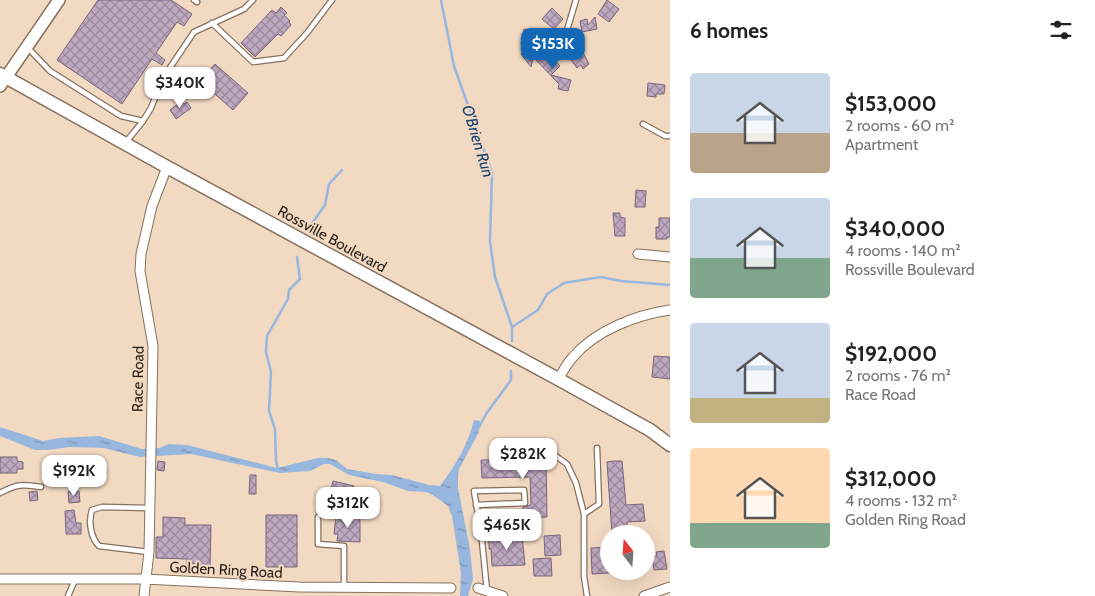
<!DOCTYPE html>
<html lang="en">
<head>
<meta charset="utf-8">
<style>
	:root { --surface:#fff; --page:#f2f2f2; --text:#222; --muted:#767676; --accent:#1268b5 }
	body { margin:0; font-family:Cabin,sans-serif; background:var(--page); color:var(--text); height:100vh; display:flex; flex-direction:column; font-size:19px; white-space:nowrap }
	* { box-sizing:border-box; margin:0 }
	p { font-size:16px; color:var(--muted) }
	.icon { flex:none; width:28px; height:28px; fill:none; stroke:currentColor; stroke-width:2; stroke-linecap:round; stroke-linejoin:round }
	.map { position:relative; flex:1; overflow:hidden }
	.sheet { display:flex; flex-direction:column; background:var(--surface); width:425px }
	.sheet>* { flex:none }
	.needle { width:32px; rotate:343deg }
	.tools { position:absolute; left:600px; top:525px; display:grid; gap:10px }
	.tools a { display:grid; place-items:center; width:55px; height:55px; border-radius:50%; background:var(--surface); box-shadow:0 5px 20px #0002; font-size:25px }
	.price { position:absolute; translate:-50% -42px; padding:0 11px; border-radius:10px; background:#fff; color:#222; font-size:16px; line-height:32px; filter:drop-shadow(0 1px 2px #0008) }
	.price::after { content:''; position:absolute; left:50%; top:30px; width:15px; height:11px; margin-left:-8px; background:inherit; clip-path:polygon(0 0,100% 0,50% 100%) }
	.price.selected { background:var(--accent); color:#fff }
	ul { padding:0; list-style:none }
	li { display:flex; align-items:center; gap:15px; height:125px; padding:0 20px }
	li span { display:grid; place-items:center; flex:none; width:140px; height:100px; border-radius:5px; color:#555 }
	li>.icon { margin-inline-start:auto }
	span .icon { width:60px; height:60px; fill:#fffc; stroke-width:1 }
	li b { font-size:21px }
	h2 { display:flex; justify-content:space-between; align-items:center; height:60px; padding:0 20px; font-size:21px }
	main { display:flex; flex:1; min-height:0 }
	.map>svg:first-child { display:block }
</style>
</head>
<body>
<main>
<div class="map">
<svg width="670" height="596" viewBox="0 0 670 596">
	<defs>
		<pattern id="water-ripples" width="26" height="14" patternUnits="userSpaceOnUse" patternTransform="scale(1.25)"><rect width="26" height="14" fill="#97b7de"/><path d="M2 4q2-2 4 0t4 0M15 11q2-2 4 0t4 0" fill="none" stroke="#7b94b3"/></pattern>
		<pattern id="building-cross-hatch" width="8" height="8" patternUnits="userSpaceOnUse" patternTransform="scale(1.25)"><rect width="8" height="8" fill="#bfa9c1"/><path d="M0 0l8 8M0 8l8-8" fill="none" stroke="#9b899c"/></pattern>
	</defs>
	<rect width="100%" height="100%" fill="#f2d9c2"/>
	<path fill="url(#water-ripples)" d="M474,420L480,421L479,432L459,469L458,476V488L470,549L473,579L468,596H460L461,573L452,516L448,506L433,495L426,492L408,491L383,482L349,475L330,464H324L310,471L280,473L191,454L140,457L104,448L70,447L48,450H35L0,436V427L43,441L59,438L99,436L142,449L160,448L168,444L187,445L277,468L318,458H328L336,460L347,469L376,474L392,475L429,485L440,486C455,466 468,445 474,420Z"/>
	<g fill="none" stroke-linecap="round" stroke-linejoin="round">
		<path stroke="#97b7de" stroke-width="2.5" d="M441,0L454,66L492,173L490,241L495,277L512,327V341
			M308,229L325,205L329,184L342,170
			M512,327L538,310L547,294L564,283L601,277L621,281L670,285
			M479,427L486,414L511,380V371
			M278,470L276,461L275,429L269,411L271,372L266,352L267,336L288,299L289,290L300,279L297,257"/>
	</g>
	<path fill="url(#building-cross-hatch)" stroke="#79657b" d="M98,0H171L192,14L184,26L177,22L156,53L165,60L162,65L152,59L122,104L57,60Z
		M607,0L619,9L609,22L598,14Z
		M281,7L287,13L284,15L290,21L289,22L291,25L281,36L278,34L255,57L241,43L272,10L276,13Z
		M552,8L563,19L554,29L542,19Z
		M595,17L597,29L582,32L580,21L587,19L588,25Z
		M524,29L536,32L534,39L537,40L531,67L521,54L533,47L521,44Z
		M580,47L589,64L583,69L581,65L577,68L569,57L572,55L571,53Z
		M546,51L560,66L551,75L571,80L568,91L558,89L559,84L536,60Z
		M215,64L248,93L233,110L200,81Z
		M648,83L665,85L664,94H656V97L647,96Z
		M182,101L184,104L187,102L191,108L176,119L170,110Z
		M636,190L646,191L645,207H635Z
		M613,213H620V217L625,218V236H615Z
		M659,218H670V237H667V239H656V227H659Z
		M654,356L670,357V379L652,377Z
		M0,457H17V461L23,462V469H17V473H0Z
		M546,459L547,517L531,518V516L523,515V507L531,505L530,477L482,478L481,460Z
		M158,461L165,462L164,471L157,470Z
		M614,461H622L626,505L643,504L645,521L627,522L628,534H612L607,462Z
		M250,475H256V494H249Z
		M333,481L354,486L353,494L331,489Z
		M37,491L38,500L30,501L29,492Z
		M79,491L80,502L69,503L68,492Z
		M74,510L76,523H81V534H66L65,511Z
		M266,515H297V567H266Z
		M336,516L360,517V542L337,541L338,534H334Z
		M163,517L185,518V525H211L210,567H196V564H187V559L156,558V537H163Z
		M560,535L561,555L545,556L544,536Z
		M522,536L525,565L492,566L491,549H489V537Z
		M609,547V573L592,574L591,548Z
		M664,551L667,569L654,570L652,556H657L656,552Z
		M551,558L552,576H534L533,559Z"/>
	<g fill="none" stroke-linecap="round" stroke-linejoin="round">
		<defs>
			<path id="service" d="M194,0L197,2
				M212,23L253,62L284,58L307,33L332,0
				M28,48L50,71L121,116L143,121
				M561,50L576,0
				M643,124L665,136H670
				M126,142L143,121L151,108L163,78L194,32L244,9L253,0
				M553,454L567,464L576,483L584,514
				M0,493C17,484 22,484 41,487
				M476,505L525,503L524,490L474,491L481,531L487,591
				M318,517V544L344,546V587
				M149,552L99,546C91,538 88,522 92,510L102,507L149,508
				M68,596L75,580
				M587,596L584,576V514L599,504L597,448"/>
			<path id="minor" d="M638,254L670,257
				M558,379C563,372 567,363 573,357C596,330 636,315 670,310
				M0,579H145L299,587L451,588
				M478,588L503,596
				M144,596L149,552L153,346L140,271L141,254L152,206L167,167
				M644,596L670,587"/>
			<path id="tertiary" d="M0,86L59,0"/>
			<path id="secondary" d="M0,74L167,167L558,379L650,430L670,445"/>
		</defs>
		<use href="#service" stroke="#87715c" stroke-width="7"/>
		<use href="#minor" stroke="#87715c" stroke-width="11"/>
		<use href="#tertiary" stroke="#87715c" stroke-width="14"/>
		<use href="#secondary" stroke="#87715c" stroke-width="15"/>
		<use href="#service" stroke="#fff" stroke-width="4.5"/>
		<use href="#minor" stroke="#fff" stroke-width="9"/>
		<use href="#tertiary" stroke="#fff" stroke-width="11"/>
		<use href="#secondary" stroke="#fff" stroke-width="12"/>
	</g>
	<g text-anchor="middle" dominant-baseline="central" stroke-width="4" stroke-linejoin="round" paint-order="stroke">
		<g font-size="15" fill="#281f17" stroke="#f2d9c2">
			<text transform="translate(332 239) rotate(29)">Rossville Boulevard</text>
			<text transform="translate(138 379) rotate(-89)">Race Road</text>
			<text transform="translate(226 570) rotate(3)">Golden Ring Road</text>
		</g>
		<g font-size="16" font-style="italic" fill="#174273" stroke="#f2d9c2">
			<text transform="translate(478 141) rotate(73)">O'Brien Run</text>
		</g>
	</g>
</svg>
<div class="tools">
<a><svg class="needle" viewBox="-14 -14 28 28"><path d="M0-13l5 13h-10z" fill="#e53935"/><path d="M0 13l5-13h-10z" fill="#767676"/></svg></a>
</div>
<b class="price selected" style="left:553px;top:70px">$153K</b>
<b class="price" style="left:180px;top:109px">$340K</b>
<b class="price" style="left:523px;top:480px">$282K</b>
<b class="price" style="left:74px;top:497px">$192K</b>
<b class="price" style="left:348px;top:529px">$312K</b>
<b class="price" style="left:507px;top:551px">$465K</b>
</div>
<section class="sheet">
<h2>6 homes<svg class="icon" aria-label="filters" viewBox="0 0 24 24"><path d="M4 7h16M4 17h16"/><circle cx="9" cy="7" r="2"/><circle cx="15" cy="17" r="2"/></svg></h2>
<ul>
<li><span style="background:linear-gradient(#c9d6e8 60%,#b9a48a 0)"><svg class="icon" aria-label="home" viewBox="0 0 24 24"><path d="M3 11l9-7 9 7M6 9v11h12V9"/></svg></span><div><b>$153,000</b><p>2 rooms · 60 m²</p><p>Apartment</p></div></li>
<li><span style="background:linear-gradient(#c9d6e8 60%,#7fa58c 0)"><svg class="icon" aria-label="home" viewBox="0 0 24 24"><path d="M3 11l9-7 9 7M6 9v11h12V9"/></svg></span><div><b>$340,000</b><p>4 rooms · 140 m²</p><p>Rossville Boulevard</p></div></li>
<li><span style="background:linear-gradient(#c9d6e8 75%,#c2b280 0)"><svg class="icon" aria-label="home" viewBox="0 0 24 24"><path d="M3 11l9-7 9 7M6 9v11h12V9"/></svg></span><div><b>$192,000</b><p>2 rooms · 76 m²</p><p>Race Road</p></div></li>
<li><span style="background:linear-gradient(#ffd9b3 75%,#7fa58c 0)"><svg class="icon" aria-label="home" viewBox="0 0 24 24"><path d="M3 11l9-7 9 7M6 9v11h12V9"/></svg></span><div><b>$312,000</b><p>4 rooms · 132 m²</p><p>Golden Ring Road</p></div></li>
</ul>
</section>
</main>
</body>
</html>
